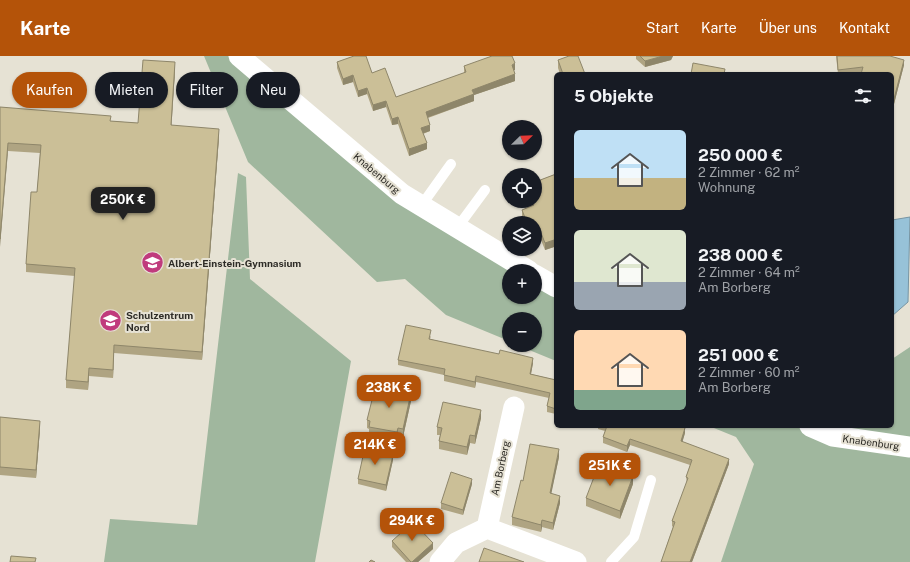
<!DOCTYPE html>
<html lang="de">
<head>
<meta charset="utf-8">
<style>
	:root { --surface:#171b24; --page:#242831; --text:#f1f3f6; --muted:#9ea1a6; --accent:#b45309 }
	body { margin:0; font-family:"Public Sans",sans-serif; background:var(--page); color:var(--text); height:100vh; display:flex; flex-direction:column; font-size:15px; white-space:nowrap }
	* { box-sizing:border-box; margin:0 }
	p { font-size:13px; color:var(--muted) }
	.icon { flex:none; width:22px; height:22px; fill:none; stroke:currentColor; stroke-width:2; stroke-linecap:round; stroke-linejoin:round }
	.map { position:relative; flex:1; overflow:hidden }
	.details { position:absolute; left:554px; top:16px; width:340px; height:356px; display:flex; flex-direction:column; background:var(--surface); border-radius:6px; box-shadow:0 1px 3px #0004 }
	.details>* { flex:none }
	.guide { position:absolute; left:12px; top:16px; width:380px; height:36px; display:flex; gap:8px }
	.needle { width:26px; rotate:67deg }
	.fabs { position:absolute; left:502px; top:64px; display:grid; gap:8px }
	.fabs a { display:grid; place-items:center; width:40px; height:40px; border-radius:50%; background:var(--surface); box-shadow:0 1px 3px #0004; font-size:20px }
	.price { position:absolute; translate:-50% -34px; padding:0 9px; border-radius:8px; background:var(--accent); color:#fff; font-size:13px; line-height:26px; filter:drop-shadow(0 1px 2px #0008) }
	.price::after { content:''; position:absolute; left:50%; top:24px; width:12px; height:9px; margin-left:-6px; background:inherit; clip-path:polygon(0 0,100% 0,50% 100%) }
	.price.current { background:#222; color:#fff }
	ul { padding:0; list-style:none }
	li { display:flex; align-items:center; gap:12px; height:100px; padding:0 20px }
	li span { display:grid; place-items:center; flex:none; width:112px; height:80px; border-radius:6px; color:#555 }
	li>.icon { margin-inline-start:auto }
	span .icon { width:48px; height:48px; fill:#fffc; stroke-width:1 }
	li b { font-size:17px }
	h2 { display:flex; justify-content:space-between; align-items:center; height:48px; padding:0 20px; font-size:17px }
	.tag { padding:0 14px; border-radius:18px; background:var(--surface); box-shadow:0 1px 3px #0004; font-size:14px; line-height:36px }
	.tag.current { background:var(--accent); color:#fff }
	header { display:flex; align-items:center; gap:24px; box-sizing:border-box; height:56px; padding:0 20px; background:var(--accent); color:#fff }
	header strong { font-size:19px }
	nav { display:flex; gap:22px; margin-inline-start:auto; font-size:14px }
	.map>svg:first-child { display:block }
</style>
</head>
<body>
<header>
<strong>Karte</strong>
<nav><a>Start</a><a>Karte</a><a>Über uns</a><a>Kontakt</a></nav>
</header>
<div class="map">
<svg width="910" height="506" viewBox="0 0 910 506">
	<rect width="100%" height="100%" fill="#e6e2d4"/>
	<path fill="#a0b79e" d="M204,0H239L509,215V241H535V219L556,231V305L517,289H535V263H509V285L446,259L405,223L377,226L248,106Z
		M238,117L246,121L250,223L351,305L315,506H104L110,463L197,469Z
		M910,291V506H721L754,408L736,381L709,370H892V303Z"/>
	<path fill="#97c2d8" stroke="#7895a3" d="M910,161L908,246L892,260V164Z"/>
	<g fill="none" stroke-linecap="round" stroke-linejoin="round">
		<path stroke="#fff" stroke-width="10" d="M421,150L451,108
			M457,172L485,134
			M611,506L634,481L651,424"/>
		<path stroke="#fff" stroke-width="21" d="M239,0L402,138L529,215
			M535,219L556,231
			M810,370L833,380L910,391
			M487,472L576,506
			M440,506L456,487L487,472L514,351"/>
	</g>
	<path fill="#afa482" d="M636,0H673L671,4L645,11L636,3Z
		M836,0H890L904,9L894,48L892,47V18H861V17L838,18Z
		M558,4L585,18H560L558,12Z
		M337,6L372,17L396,41L464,17V10L515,14H514L515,25L474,39V45L428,62L430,75L423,78L427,93L409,100L398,68L392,69L386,51L373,55L367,38L358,41L353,26L343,29L337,12Z
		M175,15L171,69L219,81L202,304L114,297L113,322L89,320L88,334L66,332V324L75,220L26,216V208L37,136L40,97L8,95L0,51L111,65L138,67Z
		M556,118V197L554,191L545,194L541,184L535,186V167H524L522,161V154L531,150V145H535V126Z
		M431,280L430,283L533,307L531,318L556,324V358L547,356V350L549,342L476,326L475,332L444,325V319L398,309V304Z
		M411,345L403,381L398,380L397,385L369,379V373L367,372V364Z
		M0,361L40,373L36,422L0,419Z
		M481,362L475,388L470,387L467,399L439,393V385L440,379H437V371Z
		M598,370H680L685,377L682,386L729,408L692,506H661L673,471L672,470V465L687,427L686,421L690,409L630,389L627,396L603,387V381L605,375L598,373Z
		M559,401L551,437L560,447L553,474L542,471L541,476L512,469V461L523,425Z
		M393,404L386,435L358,428V423Z
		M472,428L463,459L441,453V447Z
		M633,428L620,463L586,450V442Z
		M392,485L433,493L418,506H406L392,491Z"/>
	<path fill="#8e866a" d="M663,0H673L671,4L645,11V5Z
		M904,4V9L894,48V43Z
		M175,6V15L171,77V69Z
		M515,7V14L512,15V9Z
		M515,18V25L474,39V45L426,62V56L472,34Z
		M353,19V26L343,29V23Z
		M367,32V38L358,41V35Z
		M386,45V51L373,55V49Z
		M398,61V68L392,69V63Z
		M430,69V75L421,78V72Z
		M219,73V81L202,304V296Z
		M8,87V95L0,191V183Z
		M427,87V93L409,100V93Z
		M541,177V184L535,186V179Z
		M554,184V191L545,194V187Z
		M114,289V297L113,322V314Z
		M533,302V307L530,323V318Z
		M89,312V320L88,334V326Z
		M476,320V326L475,332V326Z
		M411,337V345L403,381V373Z
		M481,354V362L475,388V380Z
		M40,365V373L36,422V414Z
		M398,372V380L397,385V376Z
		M685,372V377L681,391V385Z
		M470,379V387L467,399V391Z
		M630,383V389L627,396V390Z
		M559,393V401L550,444V437Z
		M393,399V404L386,435V429Z
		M729,403V408L692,506H690Z
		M633,420V428L620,463V455Z
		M472,423V428L463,459V454Z
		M560,440V447L553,474V467Z
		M542,464V471L541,476V469Z
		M433,487V493L418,506H412Z"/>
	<path fill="#cbbf97" stroke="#8e866a" d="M354,0H366L372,17L385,12L396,41L466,16L464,10L492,0H512L515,7L512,9L515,18L472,34L474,38L426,56L430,69L421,72L427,87L409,93L398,61L392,63L386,45L373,49L367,32L358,35L353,19L343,23L337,6Z
		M569,0H578L585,18H563L558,4Z
		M640,0H663L645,5Z
		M837,0H890L904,4L894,43L892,42V18H861L863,11L838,14Z
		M143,4L175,6L171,69L219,73L202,296L114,289L113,314L89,312L88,326L66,324L75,212L26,208L31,136H37L41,89L8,87L0,183V51L111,60L110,65L138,67Z
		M693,7L725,13L724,18H691Z
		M556,118V190L554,184L545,187L541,177L535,179V167H527L522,154L534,149L532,145H535V140H537L535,134V126Z
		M406,269L431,274L429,283L499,298L500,294L533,302L530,318L556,324V353L547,350L550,337L476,320L475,326L444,319L445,313L398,304Z
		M376,328L411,337L403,373L398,372L397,376L369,371L370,365L367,364Z
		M443,346L481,354L475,380L470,379L467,391L439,385L442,372L437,371Z
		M0,361L40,365L36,414L0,411Z
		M606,370H680L685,372L681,385L729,403L690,506H661L675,466L672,465L688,422L686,421L692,404L630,383L627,390L603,381L607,370Z
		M530,388L559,393L550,437L560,440L553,467L542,464L541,469L512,461L521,424L523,425Z
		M365,391L393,399L386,429L358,423Z
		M599,408L633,420L620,455L586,442Z
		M451,416L472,423L463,454L441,447Z
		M413,466L433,487L412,506H411L392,485Z
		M484,492L524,506H479Z
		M11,500L36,502L35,506H10Z
		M371,504L375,506H369Z"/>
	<defs>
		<symbol id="school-disc" viewBox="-11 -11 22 22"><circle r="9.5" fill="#c03b7d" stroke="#e6e2d4"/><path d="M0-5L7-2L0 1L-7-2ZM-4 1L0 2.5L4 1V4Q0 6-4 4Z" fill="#fff"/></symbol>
	</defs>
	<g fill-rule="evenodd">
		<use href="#school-disc" x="140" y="194" width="25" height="25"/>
		<use href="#school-disc" x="98" y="252" width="25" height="25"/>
	</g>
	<g text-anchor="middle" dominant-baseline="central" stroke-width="4" stroke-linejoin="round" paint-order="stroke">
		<g font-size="10" fill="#2e2c27" stroke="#e6e2d4">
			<text transform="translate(377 117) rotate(40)">Knabenburg</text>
			<text transform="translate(871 386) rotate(8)">Knabenburg</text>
			<text transform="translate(500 412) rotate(-78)">Am Borberg</text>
		</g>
		<g font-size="10" font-weight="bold" fill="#2e2c27" stroke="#e6e2d4" text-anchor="start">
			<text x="168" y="207">Albert-Einstein-Gymnasium</text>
			<text x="126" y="259">Schulzentrum<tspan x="126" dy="12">Nord</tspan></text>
		</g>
	</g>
</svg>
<div class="fabs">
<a><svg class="needle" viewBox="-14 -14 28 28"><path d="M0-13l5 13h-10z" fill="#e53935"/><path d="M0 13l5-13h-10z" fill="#9ea1a6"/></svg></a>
<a><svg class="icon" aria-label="locate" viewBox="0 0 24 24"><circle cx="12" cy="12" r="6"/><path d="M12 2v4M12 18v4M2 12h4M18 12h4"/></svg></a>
<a><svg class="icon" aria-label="layers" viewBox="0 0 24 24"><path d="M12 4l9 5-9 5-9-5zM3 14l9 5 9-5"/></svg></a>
<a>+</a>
<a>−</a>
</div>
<b class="price current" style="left:123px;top:165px">250K €</b>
<b class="price" style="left:389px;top:353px">238K €</b>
<b class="price" style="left:375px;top:410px">214K €</b>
<b class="price" style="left:610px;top:431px">251K €</b>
<b class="price" style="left:412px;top:486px">294K €</b>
<div class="guide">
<a class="tag current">Kaufen</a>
<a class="tag">Mieten</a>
<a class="tag">Filter</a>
<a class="tag">Neu</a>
</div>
<section class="details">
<h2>5 Objekte<svg class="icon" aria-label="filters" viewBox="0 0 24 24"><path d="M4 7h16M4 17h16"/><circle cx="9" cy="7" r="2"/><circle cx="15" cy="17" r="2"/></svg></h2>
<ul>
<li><span style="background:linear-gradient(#bfe0f5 60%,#c2b280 0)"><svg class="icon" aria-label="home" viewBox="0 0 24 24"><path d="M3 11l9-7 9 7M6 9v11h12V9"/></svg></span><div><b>250 000 €</b><p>2 Zimmer · 62 m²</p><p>Wohnung</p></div></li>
<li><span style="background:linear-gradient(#dfe7d0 65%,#9aa5b1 0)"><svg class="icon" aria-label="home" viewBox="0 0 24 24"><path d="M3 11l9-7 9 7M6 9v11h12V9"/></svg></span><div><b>238 000 €</b><p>2 Zimmer · 64 m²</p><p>Am Borberg</p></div></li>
<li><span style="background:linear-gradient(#ffd9b3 75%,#7fa58c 0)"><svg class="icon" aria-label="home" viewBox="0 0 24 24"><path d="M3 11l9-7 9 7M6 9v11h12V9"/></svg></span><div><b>251 000 €</b><p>2 Zimmer · 60 m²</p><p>Am Borberg</p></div></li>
</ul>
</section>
</div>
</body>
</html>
